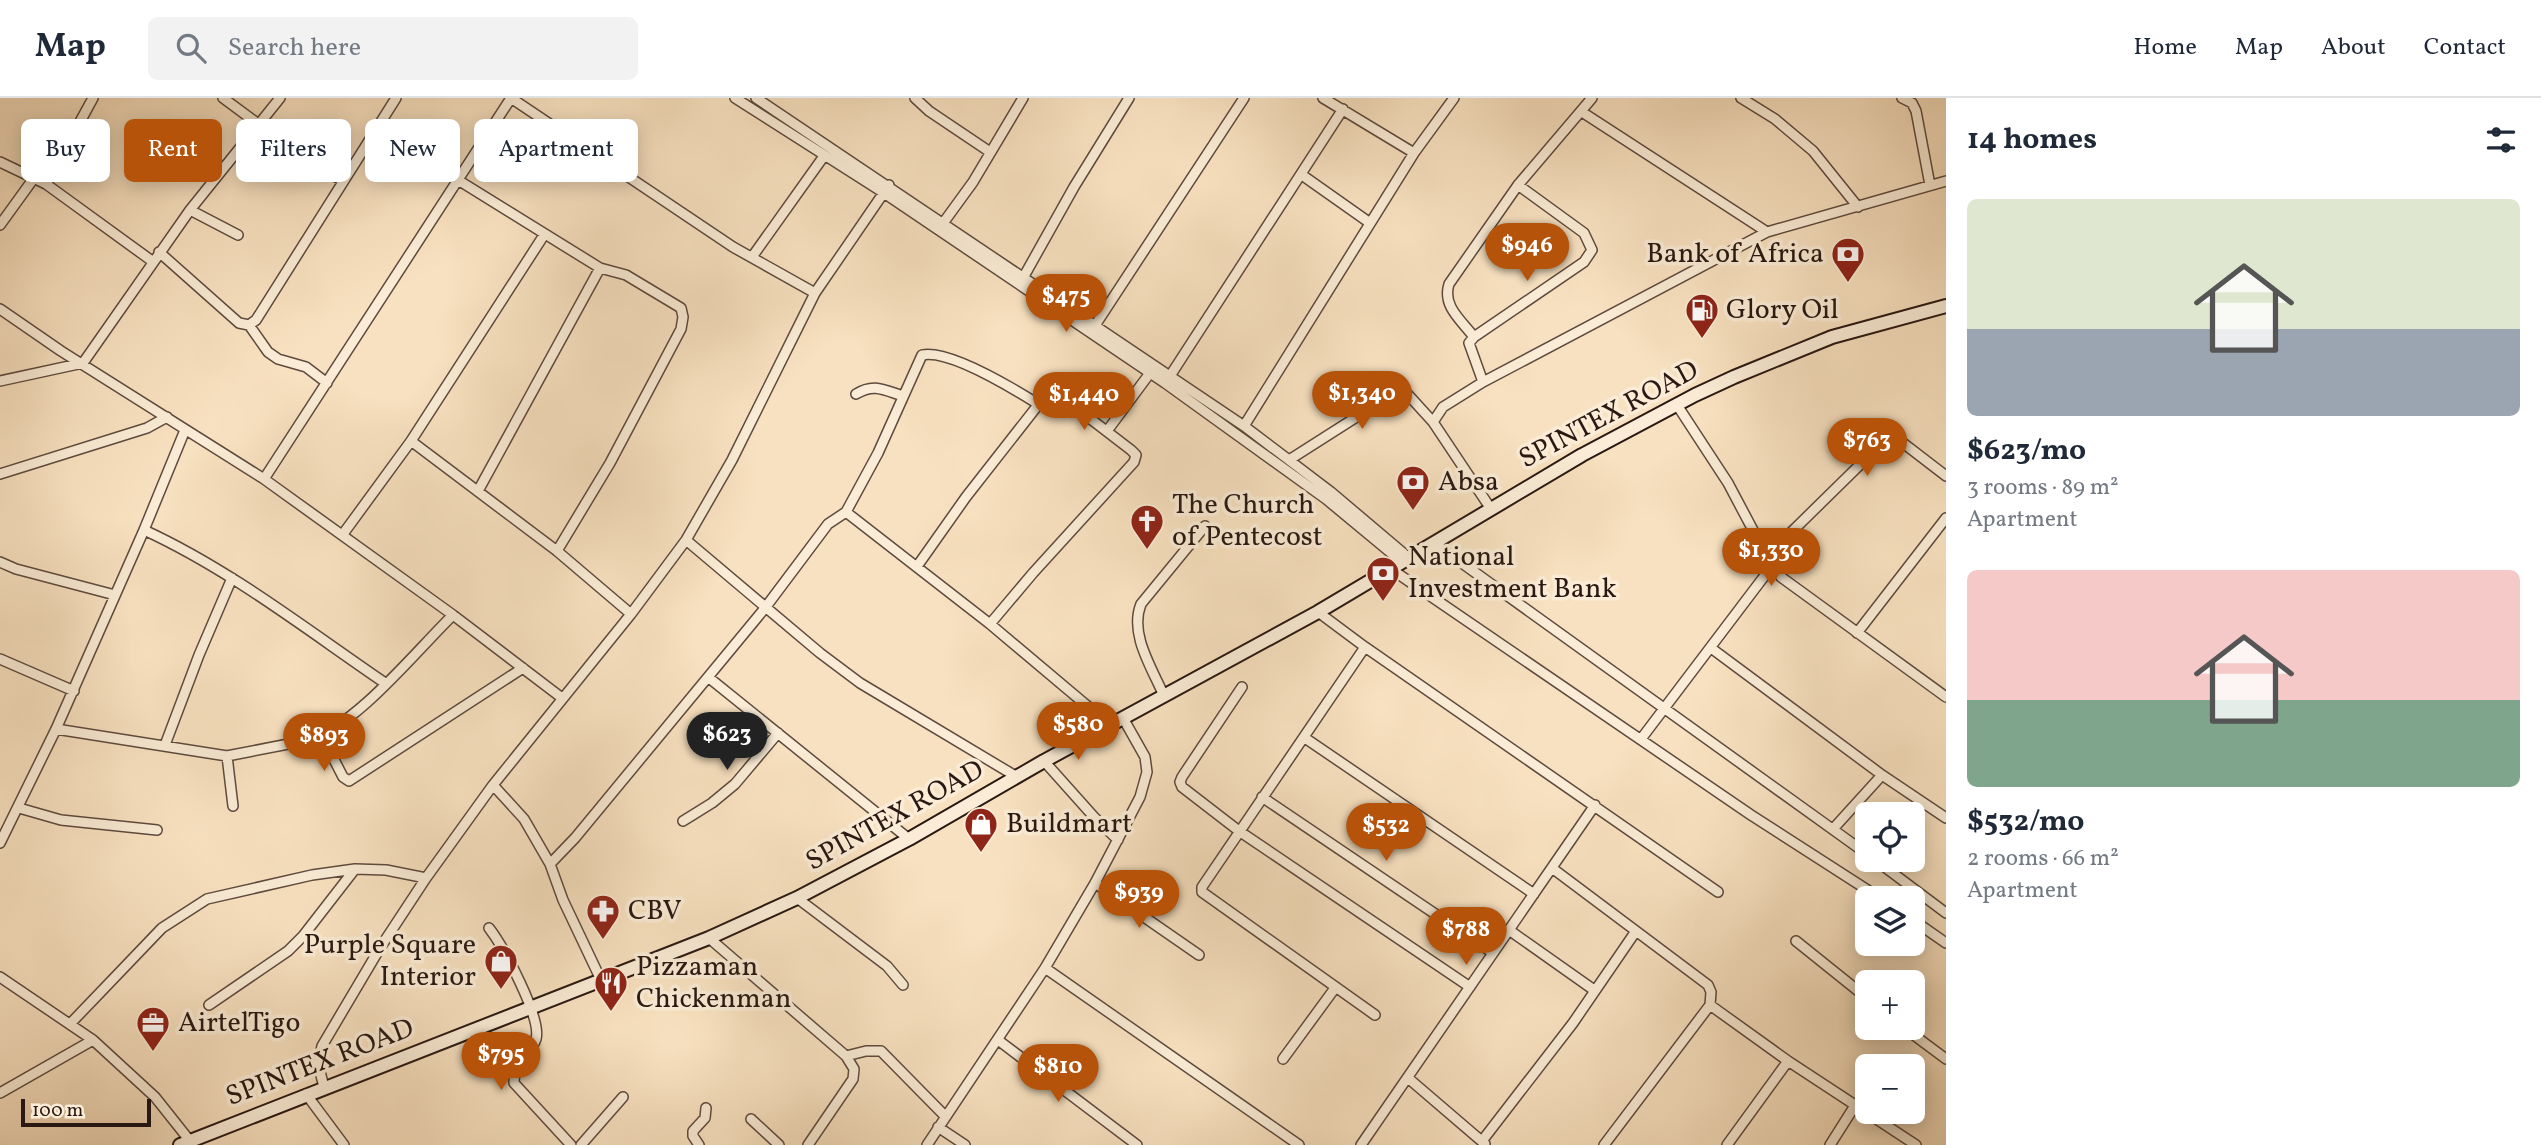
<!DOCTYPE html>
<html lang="en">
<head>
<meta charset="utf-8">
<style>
	:root { --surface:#fff; --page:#f2f2f3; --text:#1f2937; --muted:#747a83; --line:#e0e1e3; --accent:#b45309 }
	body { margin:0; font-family:Vollkorn,serif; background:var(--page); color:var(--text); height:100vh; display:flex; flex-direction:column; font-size:26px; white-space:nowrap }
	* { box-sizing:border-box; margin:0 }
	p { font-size:23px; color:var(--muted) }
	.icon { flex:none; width:38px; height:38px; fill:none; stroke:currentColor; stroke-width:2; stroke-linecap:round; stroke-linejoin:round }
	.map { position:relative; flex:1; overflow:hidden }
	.drawer { display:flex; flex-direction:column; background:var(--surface); width:595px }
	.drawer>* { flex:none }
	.hud { position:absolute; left:21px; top:21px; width:665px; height:63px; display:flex; gap:14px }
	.tools { position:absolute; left:1855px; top:704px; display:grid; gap:14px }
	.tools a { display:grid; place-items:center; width:70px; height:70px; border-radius:10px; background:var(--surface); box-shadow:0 4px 18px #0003; font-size:35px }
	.scale { position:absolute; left:21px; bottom:18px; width:130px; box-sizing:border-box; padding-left:7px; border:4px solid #2a1812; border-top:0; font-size:19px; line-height:24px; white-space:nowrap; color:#2a1812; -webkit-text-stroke:5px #faecd6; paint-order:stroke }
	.price { position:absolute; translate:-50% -60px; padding:0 16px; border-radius:24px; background:var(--accent); color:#fff; font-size:23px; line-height:46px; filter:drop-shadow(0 2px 4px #0008) }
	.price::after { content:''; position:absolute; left:50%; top:42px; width:21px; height:16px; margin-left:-10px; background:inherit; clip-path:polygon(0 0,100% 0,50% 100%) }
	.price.active { background:#222; color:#fff }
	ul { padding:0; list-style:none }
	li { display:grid; align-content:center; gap:14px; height:371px; padding:0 21px }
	li span { display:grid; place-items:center; height:217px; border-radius:10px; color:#555 }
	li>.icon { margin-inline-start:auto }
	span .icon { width:126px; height:126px; fill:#fffc; stroke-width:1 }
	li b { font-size:30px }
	h2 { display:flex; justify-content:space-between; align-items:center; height:84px; padding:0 21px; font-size:30px }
	.chip { padding:0 24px; border-radius:10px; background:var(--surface); box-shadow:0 4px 18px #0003; font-size:24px; line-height:63px }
	.chip.active { background:var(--accent); color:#fff }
	header { display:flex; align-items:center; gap:42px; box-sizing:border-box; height:98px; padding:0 35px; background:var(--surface); border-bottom:2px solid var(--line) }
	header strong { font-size:33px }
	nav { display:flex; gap:38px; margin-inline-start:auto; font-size:24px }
	.search { width:490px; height:63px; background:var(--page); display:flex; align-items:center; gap:18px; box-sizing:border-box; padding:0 24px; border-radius:10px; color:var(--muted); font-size:26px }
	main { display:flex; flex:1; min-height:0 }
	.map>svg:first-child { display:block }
</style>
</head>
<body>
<header>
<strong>Map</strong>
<div class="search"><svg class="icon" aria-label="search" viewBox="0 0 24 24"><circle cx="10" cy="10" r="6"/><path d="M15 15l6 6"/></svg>Search here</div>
<nav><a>Home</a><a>Map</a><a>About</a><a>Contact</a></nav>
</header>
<main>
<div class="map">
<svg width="1946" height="1047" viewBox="0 0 1946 1047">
	<rect width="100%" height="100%" fill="#f8e1c0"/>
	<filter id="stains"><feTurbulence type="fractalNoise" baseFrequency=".00286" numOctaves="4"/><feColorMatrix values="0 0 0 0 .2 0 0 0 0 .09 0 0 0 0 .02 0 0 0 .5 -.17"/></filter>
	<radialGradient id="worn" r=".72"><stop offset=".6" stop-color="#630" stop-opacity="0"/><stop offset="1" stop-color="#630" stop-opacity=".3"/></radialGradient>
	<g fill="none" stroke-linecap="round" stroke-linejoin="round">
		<defs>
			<path id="minor" d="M223,0L303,59L343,83
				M511,0L733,149L815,195
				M735,0L884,95L1165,285L1326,401L1402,464
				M756,0L1244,328L1331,394L1409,460
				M915,0L929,13L990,54
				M1323,0L1414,55
				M1741,0L1775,21L1813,53L1858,109
				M1902,0L1912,5L1916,13L1930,87
				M1582,14L1767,134
				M0,64L46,86L152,163
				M1302,77L1370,125
				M458,82L600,170L626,177L681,210L683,219L681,231L610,365L557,453
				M46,86L93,0
				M190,112L238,137
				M0,127L34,80
				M941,128L973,84L1023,0
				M159,154L239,225L249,227L256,222L396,0
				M752,159L824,58
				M1023,180L1074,89L1129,0
				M0,211L61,253L264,381L453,517L562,600
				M249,227L268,254L278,261L306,269L327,285
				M1094,229L1244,0
				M1474,239C1461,222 1442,208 1449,186L1518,87L1592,0
				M1170,278L1343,11
				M0,283L83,265L190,112L280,0
				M1483,284L1469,245L1474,239L1584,164L1592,152L1584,135L1518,87
				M856,296C874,285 884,292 903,298
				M1677,307L1728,385L1772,468L1781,479L1946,599
				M1244,328L1414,55L1454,0
				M1107,333L1150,275
				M411,343L557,453L631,516
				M1289,362L1402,290L1433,324
				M0,376L147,330L167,319
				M264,381L511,0
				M478,393L600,170
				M1491,411L1433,324L1443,309L1483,284L1767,134L1946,83
				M846,414L990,526L1110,627
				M144,432C231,472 307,532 385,585
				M343,436L411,343L544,137
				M686,442L820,555L860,585L1017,679
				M1434,445L1867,756
				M1767,458L1879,348L1894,338L1946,378
				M0,464L16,471L115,497
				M918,467L966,399L1049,293L1062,299L1131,352L1136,357L1134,364L1033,475L990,526
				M1391,471L1751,717L1880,800
				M1318,514L1365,549L1718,794
				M1857,535L1946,420
				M1365,549L1202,789V794L1375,917
				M1711,550L1882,677L1946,720
				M0,561L74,593
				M708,579L909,741
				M1242,589L1182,679L1180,684L1182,689L1239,733L1470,889
				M1164,598C1152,570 1129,536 1141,506L1205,428
				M56,631L227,658L309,642C357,627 416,553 453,517
				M322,638L343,679L349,683L523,570
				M1305,640L1534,796
				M1641,641L1772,468
				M165,647L199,557L232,480
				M227,658L233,708
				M1044,663L1094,719L1118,742
				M493,687L524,721L550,766L563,802L601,882
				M1262,699L1493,855
				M19,710L61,722L157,732
				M683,723L712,705L735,686L778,635
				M1833,731L1882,677
				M0,745L56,631L144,432L185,332
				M1874,761L1946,815
				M550,766L575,740L765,510L828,426L846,414L878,355L922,257C949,251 1014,291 1038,306
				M1552,770L1708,887L1711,894L1710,907
				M1095,785L1199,857
				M797,800L887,868L903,887
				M1913,822L1946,845
				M489,830C503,848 542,920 536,941C531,957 513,968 514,985L571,1047
				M1509,832L1594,892
				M709,840L846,958L854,971L853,981L808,1047
				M1796,843L1867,900
				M1045,870L1299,1047
				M0,879L93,942L155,999L190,1043
				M209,907L288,853L303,838L355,771
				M1710,907L1788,963L1916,1047
				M70,926L162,830L207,801L312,777L355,771L386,772L426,780
				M1903,929L1946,961
				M998,942L1137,1047
				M846,958L866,953H881L945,1018
				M1283,961L1335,890
				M1408,980L1485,1046
				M324,989L318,966L322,948L380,850L426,780L493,687L631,516L686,442L732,362L815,195L889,87
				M0,995L93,942
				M306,996L344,1047
				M751,1021L779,1047
				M938,1029L965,1047
				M1482,1043L1573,925L1636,833
				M581,1047L623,999
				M699,1047L693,1038V1033L705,1020L706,1010
				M927,1047L1045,870L1095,785L1140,699L1147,674L1145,659L1123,620
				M1361,1047L1595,707
				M1604,1047L1710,907
				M1727,1047L1788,963
				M1830,1047L1856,1006"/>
			<path id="secondary" d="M180,1047L709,840L797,800L909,741L1044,663L1318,514L1582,357L1695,297L1734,279L1832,239L1946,208"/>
		</defs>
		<use href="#minor" stroke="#5e4a3e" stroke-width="12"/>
		<use href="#secondary" stroke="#2a1812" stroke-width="16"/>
		<use href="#minor" stroke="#faecd6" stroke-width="9"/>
		<use href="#secondary" stroke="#faecd6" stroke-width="12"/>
	</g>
	<defs>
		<symbol id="bank-pin" viewBox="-11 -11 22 30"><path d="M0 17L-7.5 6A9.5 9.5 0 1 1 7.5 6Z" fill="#8f2418" stroke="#faecd6"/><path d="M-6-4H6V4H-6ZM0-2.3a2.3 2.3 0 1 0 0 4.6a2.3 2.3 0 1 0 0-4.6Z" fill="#fff"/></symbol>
		<symbol id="fuel-pin" viewBox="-11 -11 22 30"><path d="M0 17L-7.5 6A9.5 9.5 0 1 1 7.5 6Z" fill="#8f2418" stroke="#faecd6"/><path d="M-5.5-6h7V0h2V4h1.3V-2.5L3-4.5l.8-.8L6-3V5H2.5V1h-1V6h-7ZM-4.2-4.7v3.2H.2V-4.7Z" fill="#fff"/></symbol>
		<symbol id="church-pin" viewBox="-11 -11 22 30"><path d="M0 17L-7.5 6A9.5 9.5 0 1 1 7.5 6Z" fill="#8f2418" stroke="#faecd6"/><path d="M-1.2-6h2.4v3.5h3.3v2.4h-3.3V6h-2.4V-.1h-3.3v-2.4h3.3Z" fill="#fff"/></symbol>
		<symbol id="shop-pin" viewBox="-11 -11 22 30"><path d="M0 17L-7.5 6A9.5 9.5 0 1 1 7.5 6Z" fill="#8f2418" stroke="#faecd6"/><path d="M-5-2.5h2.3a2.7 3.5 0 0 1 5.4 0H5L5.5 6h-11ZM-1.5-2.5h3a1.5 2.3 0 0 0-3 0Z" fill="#fff"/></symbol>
		<symbol id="pharmacy-pin" viewBox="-11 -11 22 30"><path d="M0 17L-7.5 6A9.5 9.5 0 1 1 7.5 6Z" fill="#8f2418" stroke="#faecd6"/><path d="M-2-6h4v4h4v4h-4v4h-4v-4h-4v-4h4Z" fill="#fff"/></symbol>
		<symbol id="restaurant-pin" viewBox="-11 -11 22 30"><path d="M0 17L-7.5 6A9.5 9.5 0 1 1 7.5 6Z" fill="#8f2418" stroke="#faecd6"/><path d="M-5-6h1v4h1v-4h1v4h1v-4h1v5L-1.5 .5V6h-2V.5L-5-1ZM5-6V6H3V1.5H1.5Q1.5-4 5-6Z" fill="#fff"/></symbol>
		<symbol id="office-pin" viewBox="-11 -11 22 30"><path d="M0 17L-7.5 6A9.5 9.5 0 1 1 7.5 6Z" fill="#8f2418" stroke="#faecd6"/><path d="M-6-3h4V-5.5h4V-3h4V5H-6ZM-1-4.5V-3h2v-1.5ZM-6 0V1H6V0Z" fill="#fff"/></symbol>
	</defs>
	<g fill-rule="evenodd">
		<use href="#bank-pin" x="1829" y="137" width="38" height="52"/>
		<use href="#fuel-pin" x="1683" y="193" width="38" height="52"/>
		<use href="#bank-pin" x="1394" y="365" width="38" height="52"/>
		<use href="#church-pin" x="1128" y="404" width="38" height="52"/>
		<use href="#bank-pin" x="1364" y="456" width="38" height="52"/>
		<use href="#shop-pin" x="962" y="707" width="38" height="52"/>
		<use href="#pharmacy-pin" x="584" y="794" width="38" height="52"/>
		<use href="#shop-pin" x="482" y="844" width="38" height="52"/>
		<use href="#restaurant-pin" x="592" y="866" width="38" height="52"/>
		<use href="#office-pin" x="134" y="906" width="38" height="52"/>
	</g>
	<g text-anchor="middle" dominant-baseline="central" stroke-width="7" stroke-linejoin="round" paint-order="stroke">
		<g font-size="28" fill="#2a1812" stroke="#faecd6" text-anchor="start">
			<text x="1824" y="156" text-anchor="end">Bank of Africa</text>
			<text x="1726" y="212">Glory Oil</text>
			<text x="1438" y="384">Absa</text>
			<text x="1172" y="407">The Church<tspan x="1172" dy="32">of Pentecost</tspan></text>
			<text x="1408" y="459">National<tspan x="1408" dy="32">Investment Bank</tspan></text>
			<text x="1006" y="726">Buildmart</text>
			<text x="628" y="813">CBV</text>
			<text x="476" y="847" text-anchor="end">Purple Square<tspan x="476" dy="32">Interior</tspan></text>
			<text x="636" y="869">Pizzaman<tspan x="636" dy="32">Chickenman</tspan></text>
			<text x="178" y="925">AirtelTigo</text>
		</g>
		<g font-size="28" fill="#2a1812" stroke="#faecd6">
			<text transform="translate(1609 317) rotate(-28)">SPINTEX ROAD</text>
			<text transform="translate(895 718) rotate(-29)">SPINTEX ROAD</text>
			<text transform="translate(320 965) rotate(-21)">SPINTEX ROAD</text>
		</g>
	</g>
	<rect width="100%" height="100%" filter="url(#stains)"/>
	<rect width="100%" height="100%" fill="url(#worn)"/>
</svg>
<div class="tools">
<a><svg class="icon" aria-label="locate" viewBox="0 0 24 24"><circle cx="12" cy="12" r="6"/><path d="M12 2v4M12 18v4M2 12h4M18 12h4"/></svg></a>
<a><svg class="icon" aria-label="layers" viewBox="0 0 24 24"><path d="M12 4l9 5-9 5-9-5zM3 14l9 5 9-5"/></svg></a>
<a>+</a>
<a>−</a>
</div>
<div class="scale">100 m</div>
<b class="price" style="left:1527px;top:185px">$946</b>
<b class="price" style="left:1066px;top:236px">$475</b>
<b class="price" style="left:1362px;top:333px">$1,340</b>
<b class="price" style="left:1084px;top:334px">$1,440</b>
<b class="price" style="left:1867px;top:380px">$763</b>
<b class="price" style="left:1771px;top:490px">$1,330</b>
<b class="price" style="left:1078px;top:664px">$580</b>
<b class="price active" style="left:727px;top:674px">$623</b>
<b class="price" style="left:324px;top:675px">$893</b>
<b class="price" style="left:1386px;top:765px">$532</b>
<b class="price" style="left:1139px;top:832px">$939</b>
<b class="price" style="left:1466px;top:869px">$788</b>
<b class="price" style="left:501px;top:994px">$795</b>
<b class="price" style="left:1058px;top:1006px">$810</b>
<div class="hud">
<a class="chip">Buy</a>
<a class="chip active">Rent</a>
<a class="chip">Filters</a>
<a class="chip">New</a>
<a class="chip">Apartment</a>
</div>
</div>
<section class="drawer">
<h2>14 homes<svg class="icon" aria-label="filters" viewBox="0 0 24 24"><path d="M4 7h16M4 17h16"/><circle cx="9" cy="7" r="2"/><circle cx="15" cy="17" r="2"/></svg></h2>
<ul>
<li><span style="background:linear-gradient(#dfe7d0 60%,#9aa5b1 0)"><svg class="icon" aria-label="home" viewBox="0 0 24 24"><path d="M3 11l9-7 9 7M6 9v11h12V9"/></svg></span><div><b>$623/mo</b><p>3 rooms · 89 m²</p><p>Apartment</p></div></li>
<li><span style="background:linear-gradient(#f6c9c9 60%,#7fa58c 0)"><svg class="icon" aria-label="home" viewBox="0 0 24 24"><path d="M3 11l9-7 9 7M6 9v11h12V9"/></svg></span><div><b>$532/mo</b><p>2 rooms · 66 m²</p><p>Apartment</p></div></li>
</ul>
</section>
</main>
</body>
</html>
